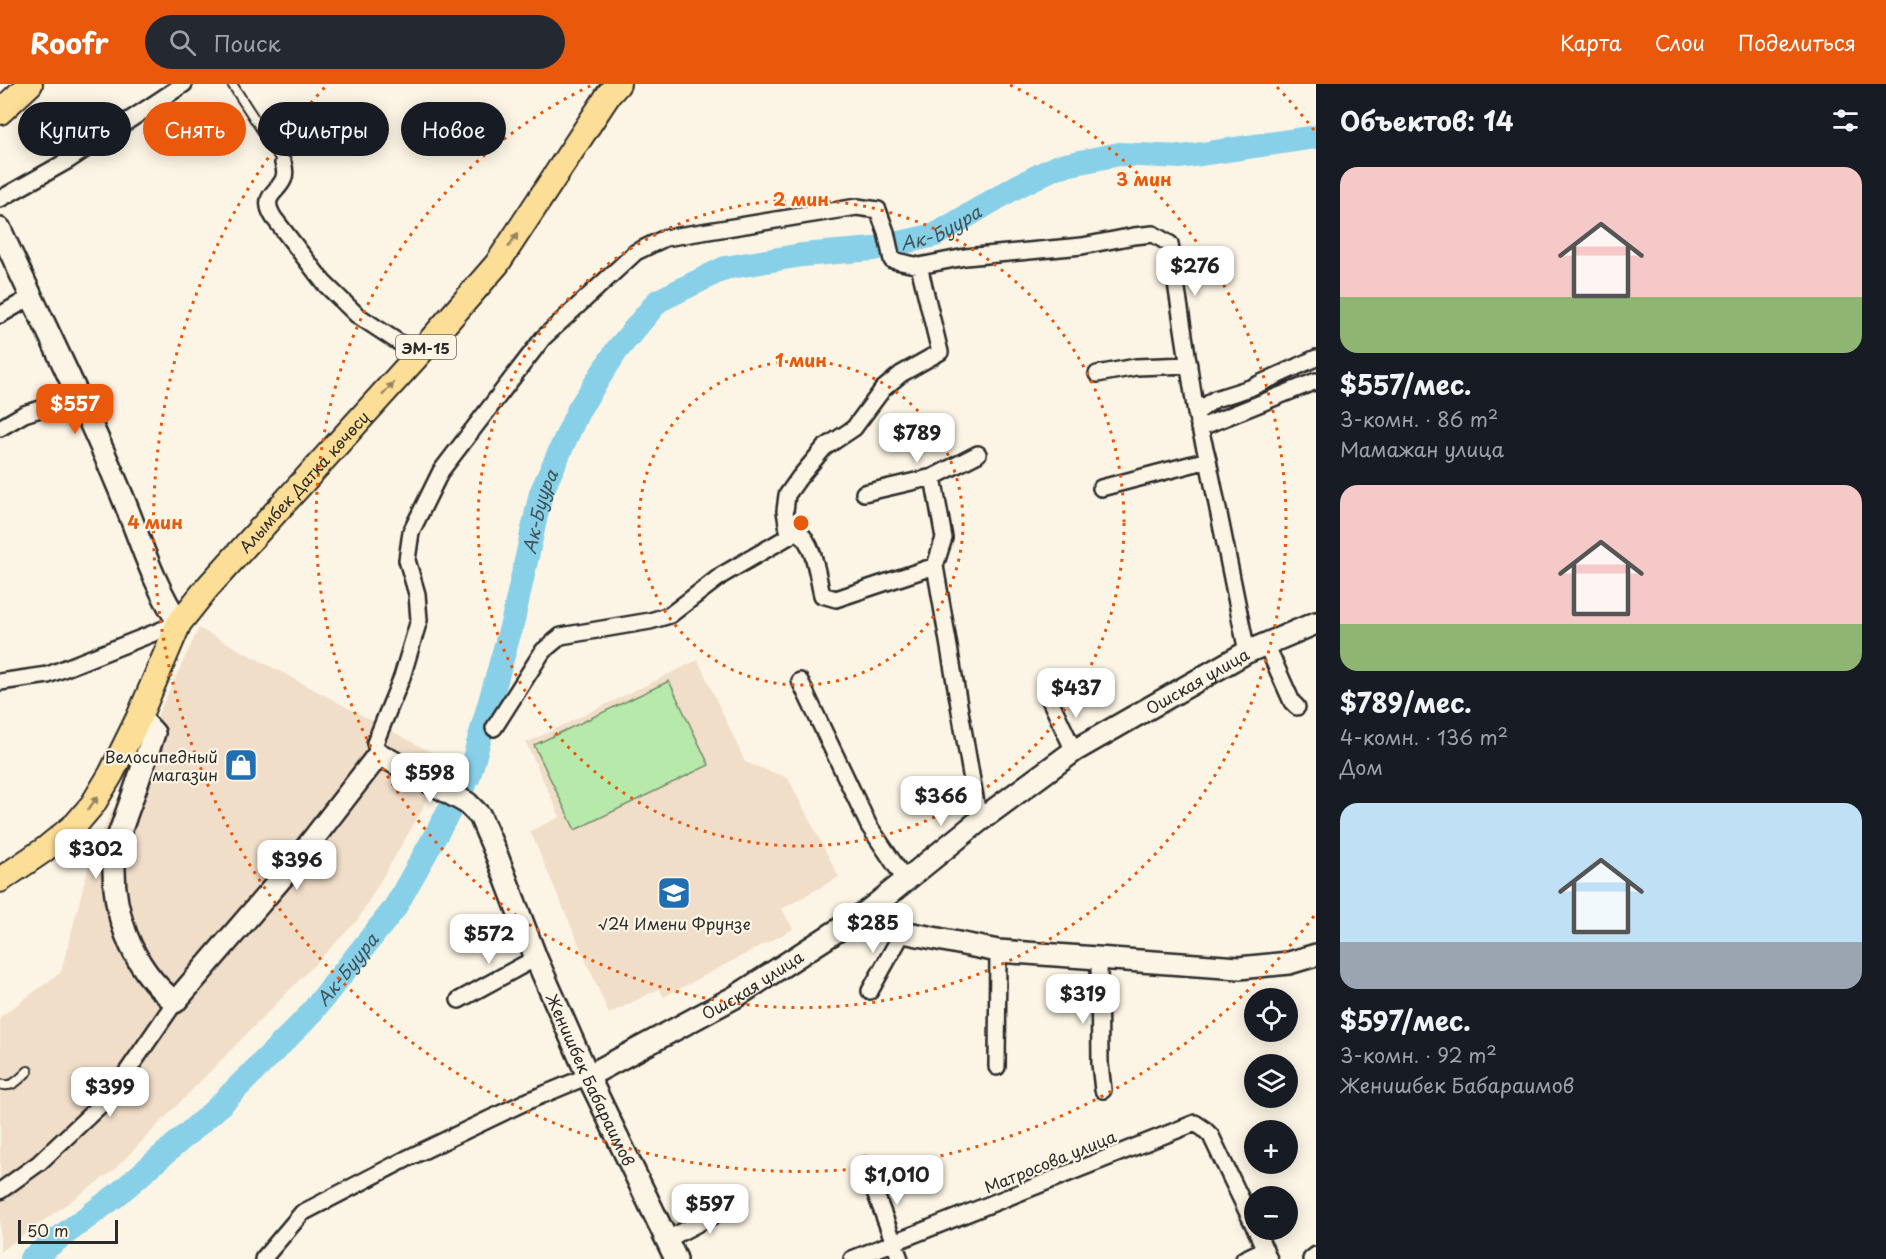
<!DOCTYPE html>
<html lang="ru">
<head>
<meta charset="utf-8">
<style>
	:root { --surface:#171b24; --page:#242831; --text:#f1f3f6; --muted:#9ea1a6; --accent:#ea580c }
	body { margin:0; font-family:"Playpen Sans",sans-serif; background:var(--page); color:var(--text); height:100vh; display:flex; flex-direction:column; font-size:22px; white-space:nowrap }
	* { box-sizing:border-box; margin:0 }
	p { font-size:20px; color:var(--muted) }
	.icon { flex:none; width:33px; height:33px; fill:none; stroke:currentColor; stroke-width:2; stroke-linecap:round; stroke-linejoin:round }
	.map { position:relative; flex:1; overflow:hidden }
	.drawer { display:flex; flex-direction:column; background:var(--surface); width:570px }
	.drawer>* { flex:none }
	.guide { position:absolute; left:18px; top:18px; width:570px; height:54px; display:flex; gap:12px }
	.fabs { position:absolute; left:1244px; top:904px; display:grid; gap:12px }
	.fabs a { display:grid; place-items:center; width:54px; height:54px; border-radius:50%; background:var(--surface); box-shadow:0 3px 15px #0003; font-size:30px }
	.scale { position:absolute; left:18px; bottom:15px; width:100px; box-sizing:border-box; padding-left:6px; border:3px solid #2b2b2b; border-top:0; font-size:16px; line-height:21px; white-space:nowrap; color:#2b2b2b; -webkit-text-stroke:4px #fcf5e5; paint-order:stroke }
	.price { position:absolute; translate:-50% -51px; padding:0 14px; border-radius:12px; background:#fff; color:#222; font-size:20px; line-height:39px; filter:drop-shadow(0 2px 3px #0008) }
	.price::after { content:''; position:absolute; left:50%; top:36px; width:18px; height:14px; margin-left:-9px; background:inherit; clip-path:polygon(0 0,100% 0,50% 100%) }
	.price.current { background:var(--accent); color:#fff }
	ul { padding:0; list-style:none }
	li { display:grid; align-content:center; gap:12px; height:318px; padding:0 24px }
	li span { display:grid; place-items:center; height:186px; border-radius:18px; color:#555 }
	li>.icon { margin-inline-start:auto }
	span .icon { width:108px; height:108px; fill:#fffc; stroke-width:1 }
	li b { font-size:26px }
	h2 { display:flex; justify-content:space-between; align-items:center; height:72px; padding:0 24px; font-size:26px }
	.chip { padding:0 21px; border-radius:27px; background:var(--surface); box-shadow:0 3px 15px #0003; font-size:21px; line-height:54px }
	.chip.current { background:var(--accent); color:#fff }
	header { display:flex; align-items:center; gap:36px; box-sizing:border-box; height:84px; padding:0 30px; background:var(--accent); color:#fff }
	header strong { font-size:28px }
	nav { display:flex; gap:33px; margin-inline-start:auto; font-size:21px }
	.search { width:420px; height:54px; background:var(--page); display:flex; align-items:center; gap:15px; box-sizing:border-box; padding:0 21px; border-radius:33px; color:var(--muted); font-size:22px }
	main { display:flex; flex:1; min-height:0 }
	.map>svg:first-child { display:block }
</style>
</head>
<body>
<header>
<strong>Roofr</strong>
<div class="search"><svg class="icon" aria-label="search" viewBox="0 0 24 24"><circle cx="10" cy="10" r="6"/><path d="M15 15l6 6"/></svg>Поиск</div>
<nav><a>Карта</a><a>Слои</a><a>Поделиться</a></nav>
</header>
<main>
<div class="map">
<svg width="1316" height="1175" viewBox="0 0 1316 1175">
	<rect width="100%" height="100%" fill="#fcf5e5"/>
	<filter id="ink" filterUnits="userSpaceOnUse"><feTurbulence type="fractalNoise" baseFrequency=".0167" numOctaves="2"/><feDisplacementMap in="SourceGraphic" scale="12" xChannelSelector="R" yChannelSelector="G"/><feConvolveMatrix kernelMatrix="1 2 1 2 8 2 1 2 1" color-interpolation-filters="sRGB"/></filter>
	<g filter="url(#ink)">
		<path fill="#f1dec9" d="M199,544L442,674L421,728L357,837L113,1087L0,1168V933L61,888L92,769Z
			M698,576L745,678L788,694L839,793L782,825L793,845L664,913L659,905L609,930L530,747L560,733L526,659Z"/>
		<path fill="#b7e9aa" stroke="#718a6a" stroke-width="1.5" d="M669,597L709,681L575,746L534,661Z"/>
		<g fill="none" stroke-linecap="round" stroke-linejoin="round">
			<path stroke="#87d0e8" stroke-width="24" id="s1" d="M31,1175L117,1111L215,1026L307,934L394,825L469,692L513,536L541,409L579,325L617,266L658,217L725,184L802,171L873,165L935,151L1016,103L1056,83L1119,70L1181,73L1316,53"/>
			<defs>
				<path id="lane" d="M232,0L283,79
					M0,1000C12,1005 19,995 28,987"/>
				<path id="street" d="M283,79C293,108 255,105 274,134L324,199L357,231L418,271
					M0,115L69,76L184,0
					M0,231L31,213
					M1097,290L1136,283L1189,281
					M1196,329L1215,315L1250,304L1316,274
					M0,344L24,330L79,313
					M1199,344L1316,297
					M933,393L944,454L935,482
					M1101,404L1208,376
					M864,409L933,393L978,370
					M789,452L785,427L787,411L799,394L824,364L854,344L883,305L901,290L940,268L919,182
					M1266,560L1292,618L1297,623
					M800,597L869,742L906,797
					M0,598L48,591L179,539
					M1050,616L1074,667
					M494,644L543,567L561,552L650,537L670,531L722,491L798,447C815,461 817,491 822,511L836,515L935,482L979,737
					M379,670L375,659L402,593L419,536L417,510L407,476L411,448L441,387L543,254L636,168L665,154L857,123L878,126L886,148L892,176L919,182L965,173L1082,162L1134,152L1153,150L1170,160L1196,329L1208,376L1247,568
					M1099,873L1100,980L1103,1006
					M870,907L903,848
					M459,916L536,874
					M997,983L998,867
					M865,1081L900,1175
					M0,1107L39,1079L111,1011L175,918
					M1256,1146L1269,1175
					M666,1156L739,1118
					M263,1175L302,1129L406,1075L523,1019L588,992
					M852,1175L1195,1039L1204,1045L1211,1052L1254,1142
					M1244,1175L1265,1165
					M1311,1175L1316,1171"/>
				<g id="secondary">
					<path d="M0,145C39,231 82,315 118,402C138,448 151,497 179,539"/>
					<path id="s2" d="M139,633L154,649C145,676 136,704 126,731C123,742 116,755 115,766C109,822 130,883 175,918L293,781L379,670L467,719L480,732L497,772L536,874L588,992L676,1175"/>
					<path d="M869,826L903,848L998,867L1239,884L1289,879L1316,871"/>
					<path id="s3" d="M588,992L735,913L869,826L979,737L1074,667L1247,568L1316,539"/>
				</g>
				<g id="primary">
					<path d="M0,28L30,0"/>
					<path id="s4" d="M0,796L44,766L76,740L93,720L111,690L139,633L179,539L207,504L418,271L497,180L609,10L618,0"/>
				</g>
			</defs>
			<use href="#lane" stroke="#2b2b2b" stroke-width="12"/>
			<use href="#street" stroke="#2b2b2b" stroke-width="20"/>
			<use href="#secondary" stroke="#2b2b2b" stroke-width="26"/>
			<use href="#primary" stroke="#2b2b2b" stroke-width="28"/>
			<use href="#lane" stroke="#fcf5e5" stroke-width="8"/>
			<use href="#street" stroke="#fcf5e5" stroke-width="15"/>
			<use href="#secondary" stroke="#fcf5e5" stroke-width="21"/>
			<use href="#primary" stroke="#fdde96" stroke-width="24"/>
		</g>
		<defs><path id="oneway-solid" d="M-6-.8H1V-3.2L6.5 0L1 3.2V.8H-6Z" transform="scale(1.5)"/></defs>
		<g fill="#948460">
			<use href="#oneway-solid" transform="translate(513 156) rotate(-57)"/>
			<use href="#oneway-solid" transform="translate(388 305) rotate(-48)"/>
			<use href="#oneway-solid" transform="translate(93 719) rotate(-54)"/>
		</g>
	</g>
	<g fill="none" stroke="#e8590c" stroke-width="3" stroke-dasharray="3 6">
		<circle cx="801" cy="439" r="162"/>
		<circle cx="801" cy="439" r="323"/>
		<path d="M1010 1A485 485 0 1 1 592 1"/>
		<path d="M1314 832A646 646 0 1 1 325 3M1277 3A646 646 0 0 1 1314 46"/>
	</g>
	<defs>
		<symbol id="shop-square" viewBox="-11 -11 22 22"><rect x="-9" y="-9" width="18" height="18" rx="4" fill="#1f6fb2" stroke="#fcf5e5"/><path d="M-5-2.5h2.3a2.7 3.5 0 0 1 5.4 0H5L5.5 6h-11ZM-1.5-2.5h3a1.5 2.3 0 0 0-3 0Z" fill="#fff"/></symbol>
		<symbol id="school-square" viewBox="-11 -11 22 22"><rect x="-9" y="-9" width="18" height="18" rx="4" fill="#1f6fb2" stroke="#fcf5e5"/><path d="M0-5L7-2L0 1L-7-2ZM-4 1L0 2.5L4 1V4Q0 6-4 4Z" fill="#fff"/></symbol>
	</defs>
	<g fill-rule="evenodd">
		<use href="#shop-square" x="222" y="662" width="38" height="38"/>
		<use href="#school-square" x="655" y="790" width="38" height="38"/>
	</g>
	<g text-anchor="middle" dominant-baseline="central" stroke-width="4.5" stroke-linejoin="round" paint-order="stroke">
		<rect fill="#fcf5e5" stroke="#6a6863" stroke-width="1.5" x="396" y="251" width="60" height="24" rx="4.5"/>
		<g font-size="15" font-weight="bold" fill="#2b2b2b">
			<text x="426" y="263">ЭМ-15</text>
		</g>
		<g font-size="16" fill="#2b2b2b" stroke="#fcf5e5">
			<text stroke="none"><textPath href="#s4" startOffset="510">Алымбек Датка көчөсү</textPath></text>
			<text stroke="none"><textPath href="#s3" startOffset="728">Ошская улица</textPath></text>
			<text stroke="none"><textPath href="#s3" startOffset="188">Ошская улица</textPath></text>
			<text stroke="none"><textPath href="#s2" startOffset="1042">Женишбек Бабараимов</textPath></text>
			<text transform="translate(1050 1077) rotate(-22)">Матросова улица</text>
		</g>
		<g font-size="16" fill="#2b2b2b" stroke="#fcf5e5" text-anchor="end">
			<text x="218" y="672">Велосипедный<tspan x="218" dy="18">магазин</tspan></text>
			<text x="674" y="839" text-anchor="middle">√24 Имени Фрунзе</text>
		</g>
		<g font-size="18" font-style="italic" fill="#42545a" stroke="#fcf5e5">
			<text stroke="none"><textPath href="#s1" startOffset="1473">Ак-Буура</textPath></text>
			<text stroke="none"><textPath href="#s1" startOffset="933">Ак-Буура</textPath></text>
			<text stroke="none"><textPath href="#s1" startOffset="430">Ак-Буура</textPath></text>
		</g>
	</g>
	<circle cx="801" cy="439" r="9" fill="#e8590c" stroke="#fcf5e5" stroke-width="3"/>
	<g font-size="18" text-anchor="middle" font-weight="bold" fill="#e8590c" stroke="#fcf5e5" stroke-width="4.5" stroke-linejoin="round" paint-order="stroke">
		<text x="1144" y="102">3 мин</text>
		<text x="801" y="122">2 мин</text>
		<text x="801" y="283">1 мин</text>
		<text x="155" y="445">4 мин</text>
	</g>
</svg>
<div class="fabs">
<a><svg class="icon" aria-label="locate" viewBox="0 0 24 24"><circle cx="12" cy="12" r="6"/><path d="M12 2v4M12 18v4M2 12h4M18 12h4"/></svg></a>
<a><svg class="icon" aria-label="layers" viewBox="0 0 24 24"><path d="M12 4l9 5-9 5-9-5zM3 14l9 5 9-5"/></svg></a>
<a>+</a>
<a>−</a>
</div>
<div class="scale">50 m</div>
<b class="price" style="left:1195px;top:213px">$276</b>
<b class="price current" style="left:75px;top:351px">$557</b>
<b class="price" style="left:917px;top:380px">$789</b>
<b class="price" style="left:1076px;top:635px">$437</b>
<b class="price" style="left:430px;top:720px">$598</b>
<b class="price" style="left:941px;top:743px">$366</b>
<b class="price" style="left:96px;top:796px">$302</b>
<b class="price" style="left:297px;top:807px">$396</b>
<b class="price" style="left:873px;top:870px">$285</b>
<b class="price" style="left:489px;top:881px">$572</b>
<b class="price" style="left:1083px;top:941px">$319</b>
<b class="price" style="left:110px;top:1034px">$399</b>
<b class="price" style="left:897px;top:1122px">$1,010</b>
<b class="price" style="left:710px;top:1151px">$597</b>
<div class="guide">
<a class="chip">Купить</a>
<a class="chip current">Снять</a>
<a class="chip">Фильтры</a>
<a class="chip">Новое</a>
</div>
</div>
<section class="drawer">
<h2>Объектов: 14<svg class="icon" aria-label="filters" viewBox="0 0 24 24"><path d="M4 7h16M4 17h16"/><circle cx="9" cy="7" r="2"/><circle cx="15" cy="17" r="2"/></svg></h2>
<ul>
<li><span style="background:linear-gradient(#f6c9c9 70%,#8fb573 0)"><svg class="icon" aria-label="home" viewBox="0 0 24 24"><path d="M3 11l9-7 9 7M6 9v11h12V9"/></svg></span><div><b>$557/мес.</b><p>3-комн. · 86 m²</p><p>Мамажан улица</p></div></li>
<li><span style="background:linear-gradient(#f6c9c9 75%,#8fb573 0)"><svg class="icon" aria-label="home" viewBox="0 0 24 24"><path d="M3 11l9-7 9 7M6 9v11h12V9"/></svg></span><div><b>$789/мес.</b><p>4-комн. · 136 m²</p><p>Дом</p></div></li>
<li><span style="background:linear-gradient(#bfe0f5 75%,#9aa5b1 0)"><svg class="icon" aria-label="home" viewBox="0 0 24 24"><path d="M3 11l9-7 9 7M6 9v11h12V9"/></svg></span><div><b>$597/мес.</b><p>3-комн. · 92 m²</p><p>Женишбек Бабараимов</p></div></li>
</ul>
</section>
</main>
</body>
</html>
